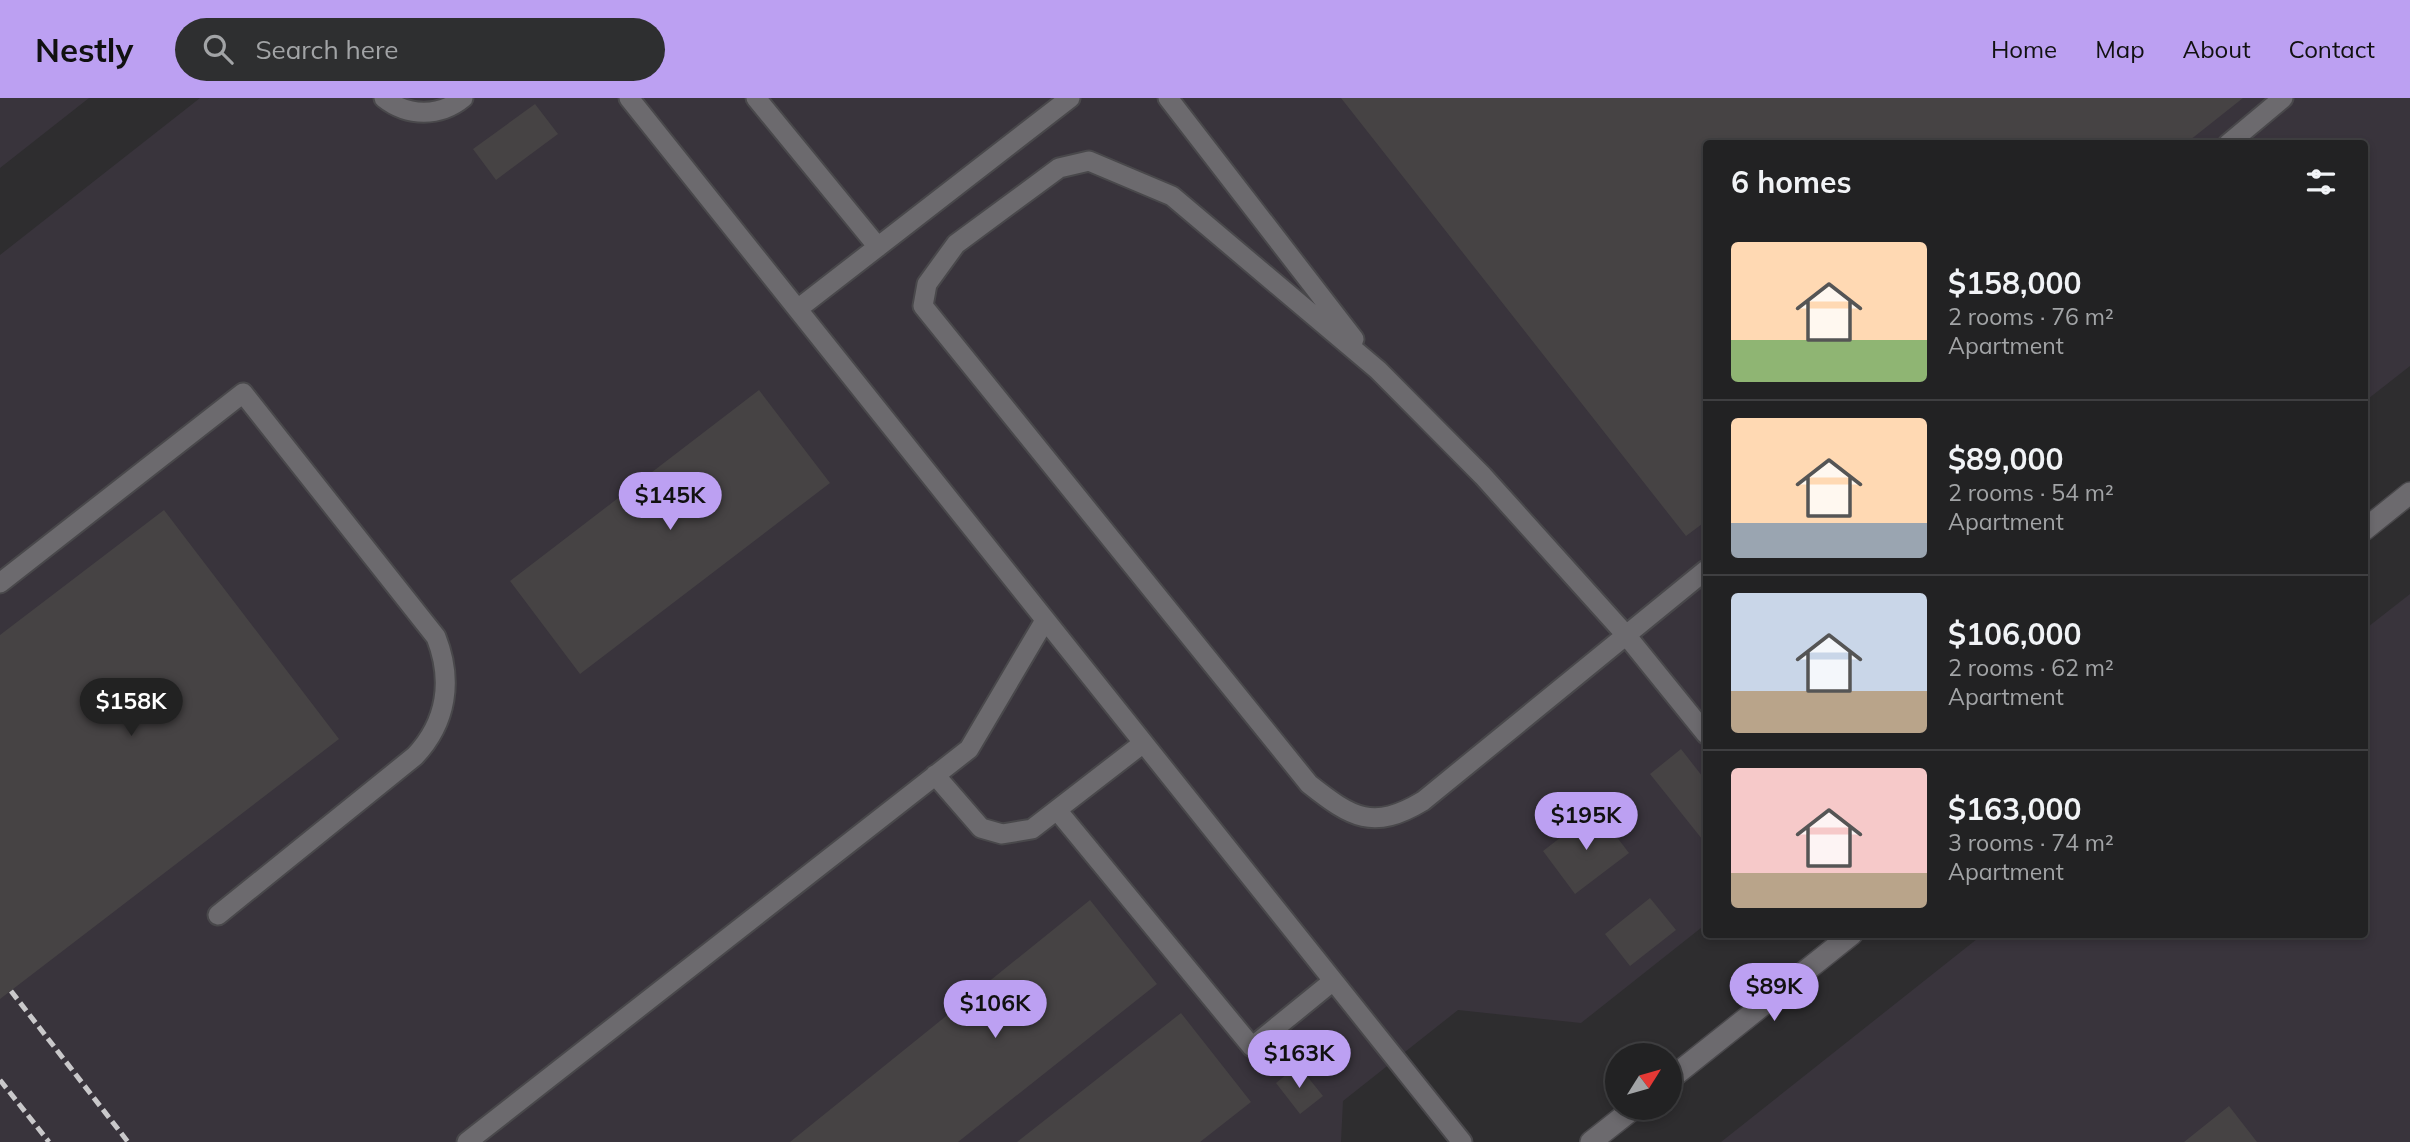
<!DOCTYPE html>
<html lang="en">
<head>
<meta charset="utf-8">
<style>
	:root { --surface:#222223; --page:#2e2f30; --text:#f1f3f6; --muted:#a2a4a6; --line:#3f3f41; --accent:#bca0f2 }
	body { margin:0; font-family:Mulish,sans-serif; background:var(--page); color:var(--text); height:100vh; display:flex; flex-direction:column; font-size:26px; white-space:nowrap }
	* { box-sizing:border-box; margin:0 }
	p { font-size:23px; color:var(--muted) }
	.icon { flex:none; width:38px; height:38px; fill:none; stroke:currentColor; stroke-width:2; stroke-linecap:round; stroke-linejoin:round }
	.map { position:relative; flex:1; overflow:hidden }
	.panel { position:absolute; left:1703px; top:42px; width:665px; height:798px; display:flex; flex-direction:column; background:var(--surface); border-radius:7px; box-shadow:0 4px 10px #0003,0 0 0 2px var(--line) }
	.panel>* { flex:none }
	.needle { width:46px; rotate:53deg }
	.tools { position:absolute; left:1605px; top:945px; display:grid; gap:14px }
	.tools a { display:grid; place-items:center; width:77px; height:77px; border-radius:50%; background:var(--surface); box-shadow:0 4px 10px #0003,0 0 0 2px var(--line); font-size:35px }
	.price { position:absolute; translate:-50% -60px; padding:0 16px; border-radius:24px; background:var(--accent); color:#111; font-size:23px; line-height:46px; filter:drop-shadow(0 2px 4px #0008) }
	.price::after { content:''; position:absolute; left:50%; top:42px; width:21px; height:16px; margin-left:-10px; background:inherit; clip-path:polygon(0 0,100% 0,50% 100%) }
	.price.active { background:#222; color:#fff }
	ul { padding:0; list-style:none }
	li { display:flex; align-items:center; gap:21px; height:175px; padding:0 28px }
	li+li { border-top:2px solid var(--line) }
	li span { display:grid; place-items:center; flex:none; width:196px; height:140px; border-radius:7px; color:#555 }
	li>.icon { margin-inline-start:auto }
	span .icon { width:84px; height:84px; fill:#fffc; stroke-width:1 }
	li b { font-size:30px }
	h2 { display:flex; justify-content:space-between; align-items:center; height:84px; padding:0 28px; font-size:30px }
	header { display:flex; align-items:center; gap:42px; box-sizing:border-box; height:98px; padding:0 35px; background:var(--accent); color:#111 }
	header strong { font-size:33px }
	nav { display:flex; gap:38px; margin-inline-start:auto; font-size:24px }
	.search { width:490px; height:63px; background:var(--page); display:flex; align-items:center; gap:18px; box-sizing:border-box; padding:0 24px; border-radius:38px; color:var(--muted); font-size:26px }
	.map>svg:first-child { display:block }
</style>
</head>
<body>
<header>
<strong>Nestly</strong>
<div class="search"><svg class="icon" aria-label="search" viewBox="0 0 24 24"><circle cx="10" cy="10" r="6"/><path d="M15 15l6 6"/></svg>Search here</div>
<nav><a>Home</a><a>Map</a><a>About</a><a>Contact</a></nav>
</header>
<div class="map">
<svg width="2410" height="1044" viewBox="0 0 2410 1044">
	<rect width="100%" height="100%" fill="#2e2d2f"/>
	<path fill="#39343c" d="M0,0H89L0,70Z
		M200,0H2410V268L2364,304V46H1706V826L1581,925L1458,912L1343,1003L1341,1044H0V157Z
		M2410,496V1044H1721L1982,837L2364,836V532Z"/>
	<path fill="#464344" d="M1341,0H2243L2185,46H1706V423L1686,438Z
		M535,6L558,36L496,82L473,51Z
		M759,292L830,385L580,576L510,483Z
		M164,412L339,641L0,901V537Z
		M1681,651L1706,683V746L1650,676Z
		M1596,712L1629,755L1575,796L1543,753Z
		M1650,800L1676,832L1630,868L1605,836Z
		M1090,802L1157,886L958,1044H790Z
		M1181,915L1251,1004L1200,1044H1017Z
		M1298,967L1323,998L1300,1016L1276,985Z
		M2229,1008L2257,1044H2184Z"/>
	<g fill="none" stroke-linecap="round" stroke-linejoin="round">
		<defs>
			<path id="service" d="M384,0C408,19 440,19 463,0
				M629,0L1462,1044
				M756,0L878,149
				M1168,0L1354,241
				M2228,46L2283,0
				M799,210L1070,0
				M1706,472L1423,703C1373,733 1352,720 1309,686L923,208L927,186L956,146L1059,70L1089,63L1172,98L1378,272L1483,378L1626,537L1706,636
				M0,485L243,295L436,539C453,582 447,624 415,658L218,817
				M935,677L981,730L1002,736L1032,731L1142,646
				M1057,712L1252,949L1333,883
				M467,1044L969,651L1044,524"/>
			<path id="minor" d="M2364,432L2410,395
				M1670,981L1852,836
				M1591,1044L1634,1010"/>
		</defs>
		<use href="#service" stroke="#49484b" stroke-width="23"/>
		<use href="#minor" stroke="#49484b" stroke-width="24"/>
		<use href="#service" stroke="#6c6a6e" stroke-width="19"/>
		<use href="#minor" stroke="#6c6a6e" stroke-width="21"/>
		<path stroke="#c9c8ca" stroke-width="5" stroke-dasharray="10 5" stroke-linecap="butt" d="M11,893L128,1044
			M0,982L49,1044"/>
	</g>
</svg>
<div class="tools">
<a><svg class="needle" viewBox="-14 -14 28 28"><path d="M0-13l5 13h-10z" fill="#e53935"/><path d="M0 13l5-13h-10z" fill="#a2a4a6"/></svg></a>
</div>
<b class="price" style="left:670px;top:434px">$145K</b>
<b class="price active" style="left:131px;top:640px">$158K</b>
<b class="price" style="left:1586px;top:754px">$195K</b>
<b class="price" style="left:1774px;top:925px">$89K</b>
<b class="price" style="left:995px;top:942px">$106K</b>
<b class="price" style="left:1299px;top:992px">$163K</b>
<section class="panel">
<h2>6 homes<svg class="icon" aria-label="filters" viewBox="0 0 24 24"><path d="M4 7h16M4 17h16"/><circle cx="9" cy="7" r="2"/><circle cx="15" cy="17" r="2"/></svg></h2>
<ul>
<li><span style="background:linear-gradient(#ffd9b3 70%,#8fb573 0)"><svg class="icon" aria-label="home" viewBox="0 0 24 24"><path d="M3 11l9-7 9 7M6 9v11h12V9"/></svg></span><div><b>$158,000</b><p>2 rooms · 76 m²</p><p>Apartment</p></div></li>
<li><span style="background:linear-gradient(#ffd9b3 75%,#9aa5b1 0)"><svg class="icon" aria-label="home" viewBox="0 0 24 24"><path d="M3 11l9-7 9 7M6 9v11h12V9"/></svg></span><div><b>$89,000</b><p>2 rooms · 54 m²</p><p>Apartment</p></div></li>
<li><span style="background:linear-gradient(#c9d6e8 70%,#b9a48a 0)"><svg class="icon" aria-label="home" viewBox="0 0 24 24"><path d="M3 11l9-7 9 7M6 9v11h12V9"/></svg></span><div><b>$106,000</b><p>2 rooms · 62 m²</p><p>Apartment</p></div></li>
<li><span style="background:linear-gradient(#f6c9c9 75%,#b9a48a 0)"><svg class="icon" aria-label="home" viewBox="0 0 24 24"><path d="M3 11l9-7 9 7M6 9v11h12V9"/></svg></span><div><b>$163,000</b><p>3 rooms · 74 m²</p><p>Apartment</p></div></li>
</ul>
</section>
</div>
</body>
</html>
